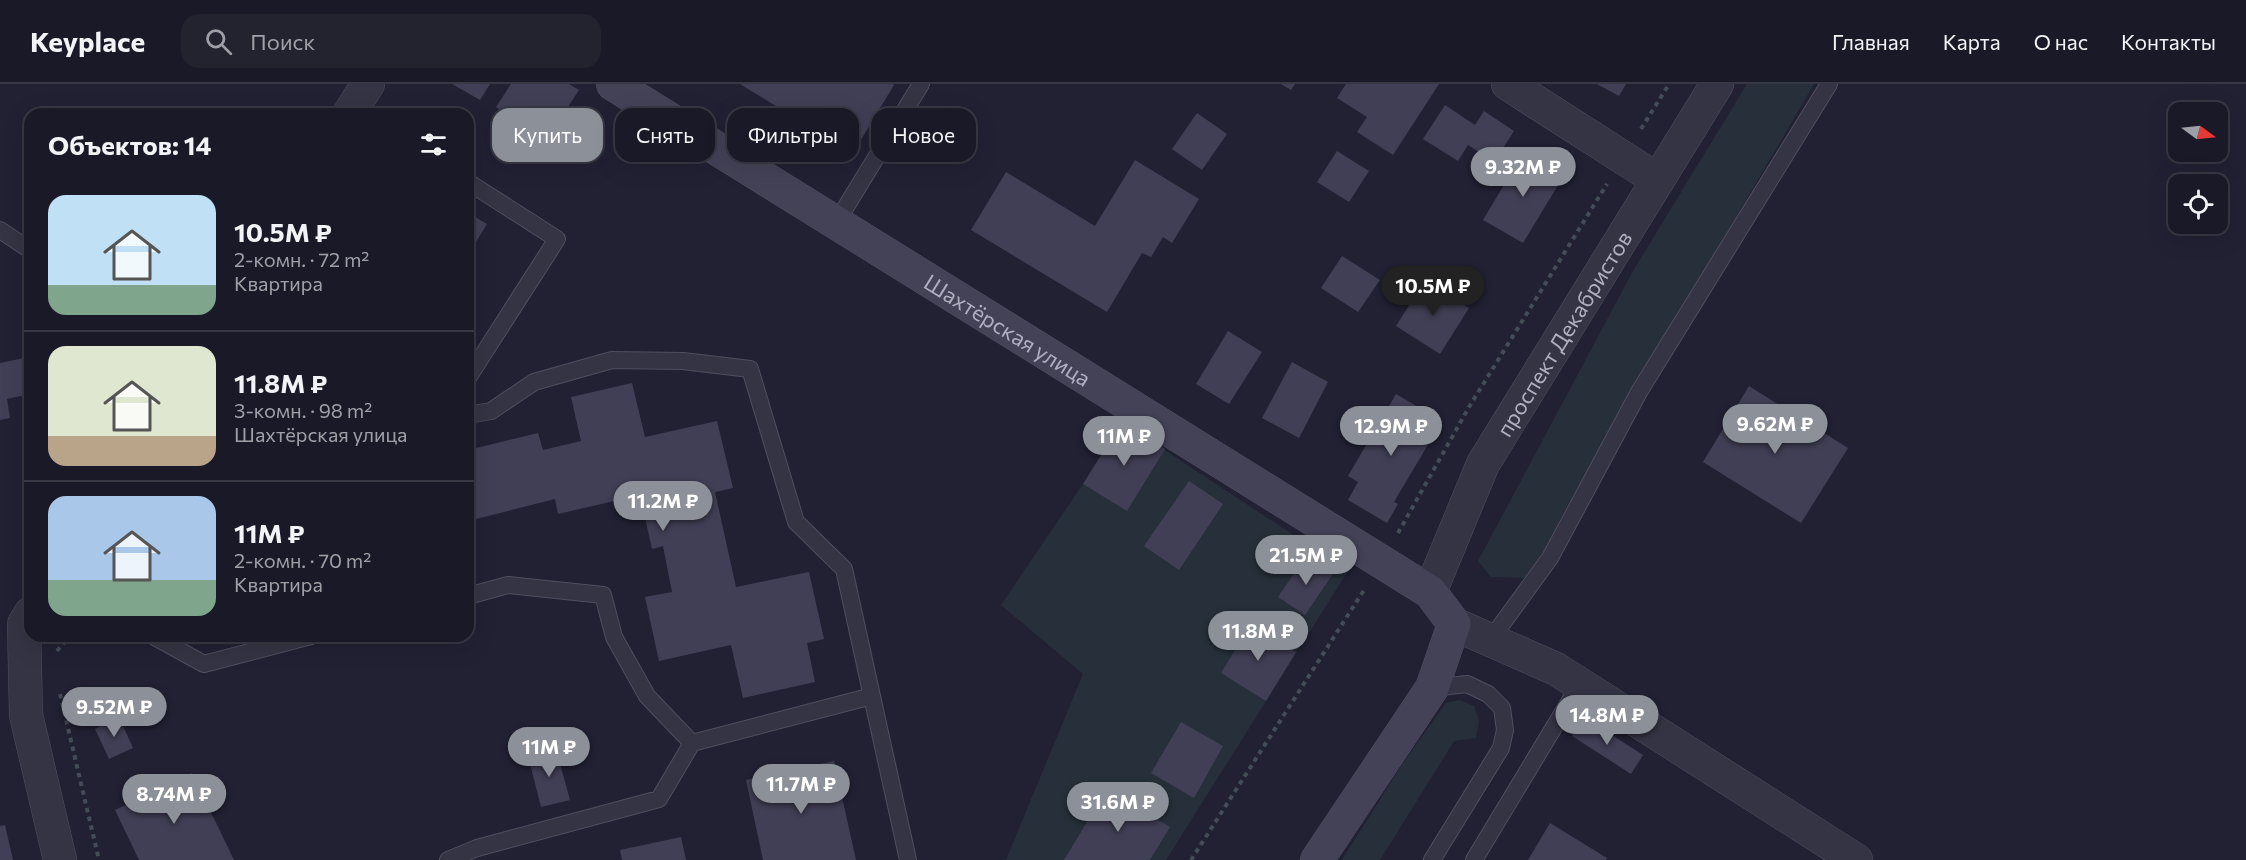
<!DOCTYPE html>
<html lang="ru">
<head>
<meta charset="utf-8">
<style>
	:root { --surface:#1a1927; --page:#23222f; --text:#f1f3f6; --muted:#9fa0a7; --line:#383844; --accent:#8c9099 }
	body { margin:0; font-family:Commissioner,sans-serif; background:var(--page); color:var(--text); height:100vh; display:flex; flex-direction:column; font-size:22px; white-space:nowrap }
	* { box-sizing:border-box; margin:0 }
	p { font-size:20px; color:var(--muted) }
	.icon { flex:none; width:33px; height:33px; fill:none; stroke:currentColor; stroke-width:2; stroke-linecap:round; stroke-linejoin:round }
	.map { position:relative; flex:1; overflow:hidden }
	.details { position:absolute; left:24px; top:24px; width:450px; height:534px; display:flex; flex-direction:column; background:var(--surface); border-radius:18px; box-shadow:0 6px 24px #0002,0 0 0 2px var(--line) }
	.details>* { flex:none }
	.hud { position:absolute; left:492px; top:24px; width:570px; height:54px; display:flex; gap:12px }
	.needle { width:39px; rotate:105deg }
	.tools { position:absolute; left:2168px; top:18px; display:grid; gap:12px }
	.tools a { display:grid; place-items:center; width:60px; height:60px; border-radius:12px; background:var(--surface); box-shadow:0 6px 24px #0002,0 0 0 2px var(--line); font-size:30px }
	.price { position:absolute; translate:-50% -51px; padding:0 14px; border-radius:21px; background:var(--accent); color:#fff; font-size:20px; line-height:39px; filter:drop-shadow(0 2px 3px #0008) }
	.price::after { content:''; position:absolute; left:50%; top:36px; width:18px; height:14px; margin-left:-9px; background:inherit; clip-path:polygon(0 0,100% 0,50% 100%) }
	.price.active { background:#222; color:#fff }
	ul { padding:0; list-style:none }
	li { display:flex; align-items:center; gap:18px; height:150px; padding:0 24px }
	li+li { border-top:2px solid var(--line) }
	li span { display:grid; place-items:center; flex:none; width:168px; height:120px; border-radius:18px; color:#555 }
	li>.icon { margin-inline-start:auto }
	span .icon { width:72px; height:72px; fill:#fffc; stroke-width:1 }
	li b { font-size:26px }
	h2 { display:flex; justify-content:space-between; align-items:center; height:72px; padding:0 24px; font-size:26px }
	.tag { padding:0 21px; border-radius:18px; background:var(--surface); box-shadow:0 6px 24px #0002,0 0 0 2px var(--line); font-size:21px; line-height:54px }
	.tag.active { background:var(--accent); color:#fff }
	header { display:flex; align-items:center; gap:36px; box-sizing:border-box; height:84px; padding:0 30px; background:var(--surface); border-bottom:2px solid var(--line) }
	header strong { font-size:28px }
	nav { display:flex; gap:33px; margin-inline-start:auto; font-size:21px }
	.search { width:420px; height:54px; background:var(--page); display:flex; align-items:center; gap:15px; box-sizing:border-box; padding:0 21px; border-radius:18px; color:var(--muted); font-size:22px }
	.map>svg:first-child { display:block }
</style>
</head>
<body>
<header>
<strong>Keyplace</strong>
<div class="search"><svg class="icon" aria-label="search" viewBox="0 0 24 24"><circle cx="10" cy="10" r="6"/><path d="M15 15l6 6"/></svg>Поиск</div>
<nav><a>Главная</a><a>Карта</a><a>О нас</a><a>Контакты</a></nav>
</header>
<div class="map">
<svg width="2246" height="776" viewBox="0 0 2246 776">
	<rect width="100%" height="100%" fill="#222134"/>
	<path fill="#27303a" d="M1747,0H1814L1567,422L1530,494L1491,493L1478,477L1633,187Z
		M1122,338L1348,487L1166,776H1006L1083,590L1001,521L1083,400Z
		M1459,616L1474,622L1479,637L1476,654L1454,657L1380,776H1342L1403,679L1446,619Z"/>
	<path fill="#413f55" d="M452,0H490L480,16Z
		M511,0H569L579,6L546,56L496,23Z
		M740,0H892L894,1L853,69Z
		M1281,0H1295L1291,6Z
		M1346,0H1439L1393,71L1357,48L1367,33L1337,14Z
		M1597,0H1626L1619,12Z
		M1445,21L1475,41L1484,27L1514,47L1494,78L1468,61L1458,77L1423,55Z
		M1197,29L1227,50L1202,86L1172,65Z
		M1337,67L1369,87L1349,118L1317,98Z
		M1523,69L1563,93L1523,159L1483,136Z
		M1135,76L1199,115L1172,159L1163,153L1151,173L1142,169L1107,228L971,146L1006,88L1095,142Z
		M468,120L474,124L470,130L487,140L468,171Z
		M1342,172L1380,196L1358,228L1321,204Z
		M1425,196L1469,224L1440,270L1396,242Z
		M1228,247L1262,268L1229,320L1196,300Z
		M24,274L30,310L7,315L10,334L0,336V279Z
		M1292,278L1328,298L1299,354L1262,334Z
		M632,299L645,353L717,337L733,404L715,408L736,503L809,488L824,555L807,559L815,598L743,614L731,561L659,577L645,513L672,508L663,462L652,465L640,411L558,430L555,415L468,437V366L538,349L543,366L581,357L571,313Z
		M1749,302L1848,364L1801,439L1703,378Z
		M1396,310L1442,337L1394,418L1398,420L1387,439L1348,416L1358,398L1348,392Z
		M1122,338L1165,365L1127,427L1083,400Z
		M1189,397L1223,420L1179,486L1144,462Z
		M1306,472L1333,490L1305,531L1278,513Z
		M1251,540L1296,568L1266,617L1221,589Z
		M119,633L133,664L109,675L95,645Z
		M1584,633L1643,671L1631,690L1572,652Z
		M1181,638L1223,662L1194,714L1151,689Z
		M556,665L570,716L541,723L528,672Z
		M834,677L856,776H763L746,696Z
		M192,689L234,776H139L115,726Z
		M1107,705L1170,743L1150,776H1064Z
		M1550,739L1607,774L1606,776H1528Z
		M5,741L13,776H0V742Z
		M681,753L686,776H622L620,766Z"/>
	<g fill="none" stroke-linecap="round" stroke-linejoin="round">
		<defs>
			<path id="lane" d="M468,98L557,155L468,294
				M836,139L921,0
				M0,146L30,166
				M468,331L491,327L534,298L612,276L683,277L750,285L796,438L844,485L908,776
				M468,512L508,501L603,511L614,553L647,612L692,659L872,612
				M153,552L204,580L311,552
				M1491,555L1550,474L1639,308L1829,0
				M1432,604L1467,600L1488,610L1502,624L1505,646L1501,664L1432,776
				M448,776L477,764L659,715L692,659
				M1474,776L1580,600"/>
			<g id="street">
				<path d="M1508,0L1658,96"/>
				<path d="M349,30L368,0"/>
				<path id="s1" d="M1430,508L1483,380L1717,0"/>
				<path d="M30,530L24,540L26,631L60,776"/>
				<path d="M1454,540L1556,585L1856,776"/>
			</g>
			<g id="secondary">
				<path id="s2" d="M613,0L1430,508L1454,540L1432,604L1317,776"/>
			</g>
		</defs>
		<use href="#lane" stroke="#504e5f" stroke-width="18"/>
		<use href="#street" stroke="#504e5f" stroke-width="34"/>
		<use href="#secondary" stroke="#504e5f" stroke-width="34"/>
		<path stroke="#444c56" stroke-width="4" stroke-dasharray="4.5 4.5" stroke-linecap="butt" d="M1641,45L1669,0
			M1398,449L1469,323L1607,100
			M57,567L69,552
			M60,610L99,776
			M1191,776L1364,506"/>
		<use href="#lane" stroke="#353444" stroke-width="16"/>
		<use href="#street" stroke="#353444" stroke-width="33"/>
		<use href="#secondary" stroke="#444257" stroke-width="33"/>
	</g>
	<g text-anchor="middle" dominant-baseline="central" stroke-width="4.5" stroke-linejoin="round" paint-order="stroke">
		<g font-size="22" fill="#b0aec1" stroke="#1a1929">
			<text stroke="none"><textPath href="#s2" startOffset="465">Шахтёрская улица</textPath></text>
			<text stroke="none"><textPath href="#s1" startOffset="292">проспект Декабристов</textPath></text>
		</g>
	</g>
</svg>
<div class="tools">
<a><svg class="needle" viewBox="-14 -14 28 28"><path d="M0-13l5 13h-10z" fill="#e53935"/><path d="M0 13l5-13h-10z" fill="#9fa0a7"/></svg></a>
<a><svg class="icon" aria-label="locate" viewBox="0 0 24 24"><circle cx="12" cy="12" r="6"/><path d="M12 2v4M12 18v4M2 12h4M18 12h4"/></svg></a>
</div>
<b class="price" style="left:1523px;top:114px">9.32M ₽</b>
<b class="price active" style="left:1433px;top:233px">10.5M ₽</b>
<b class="price" style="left:1775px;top:371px">9.62M ₽</b>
<b class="price" style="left:1391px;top:373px">12.9M ₽</b>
<b class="price" style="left:1124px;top:383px">11M ₽</b>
<b class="price" style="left:663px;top:448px">11.2M ₽</b>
<b class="price" style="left:1306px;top:502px">21.5M ₽</b>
<b class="price" style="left:1258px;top:578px">11.8M ₽</b>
<b class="price" style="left:114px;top:654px">9.52M ₽</b>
<b class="price" style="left:1607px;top:662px">14.8M ₽</b>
<b class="price" style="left:549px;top:694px">11M ₽</b>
<b class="price" style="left:801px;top:731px">11.7M ₽</b>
<b class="price" style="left:174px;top:741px">8.74M ₽</b>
<b class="price" style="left:1118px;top:749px">31.6M ₽</b>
<div class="hud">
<a class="tag active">Купить</a>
<a class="tag">Снять</a>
<a class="tag">Фильтры</a>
<a class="tag">Новое</a>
</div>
<section class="details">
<h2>Объектов: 14<svg class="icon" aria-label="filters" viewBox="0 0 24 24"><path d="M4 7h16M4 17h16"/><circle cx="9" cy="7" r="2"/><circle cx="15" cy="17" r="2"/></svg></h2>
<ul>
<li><span style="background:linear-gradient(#bfe0f5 75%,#7fa58c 0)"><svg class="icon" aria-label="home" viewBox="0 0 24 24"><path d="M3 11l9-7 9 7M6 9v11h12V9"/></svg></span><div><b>10.5M ₽</b><p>2-комн. · 72 m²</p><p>Квартира</p></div></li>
<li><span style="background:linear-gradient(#dfe7d0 75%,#b9a48a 0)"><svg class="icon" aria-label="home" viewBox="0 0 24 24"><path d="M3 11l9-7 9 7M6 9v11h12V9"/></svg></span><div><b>11.8M ₽</b><p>3-комн. · 98 m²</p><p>Шахтёрская улица</p></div></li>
<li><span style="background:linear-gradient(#a9c7e8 70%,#7fa58c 0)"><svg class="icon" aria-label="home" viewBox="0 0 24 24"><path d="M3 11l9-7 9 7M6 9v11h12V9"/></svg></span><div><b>11M ₽</b><p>2-комн. · 70 m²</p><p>Квартира</p></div></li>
</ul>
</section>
</div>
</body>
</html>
